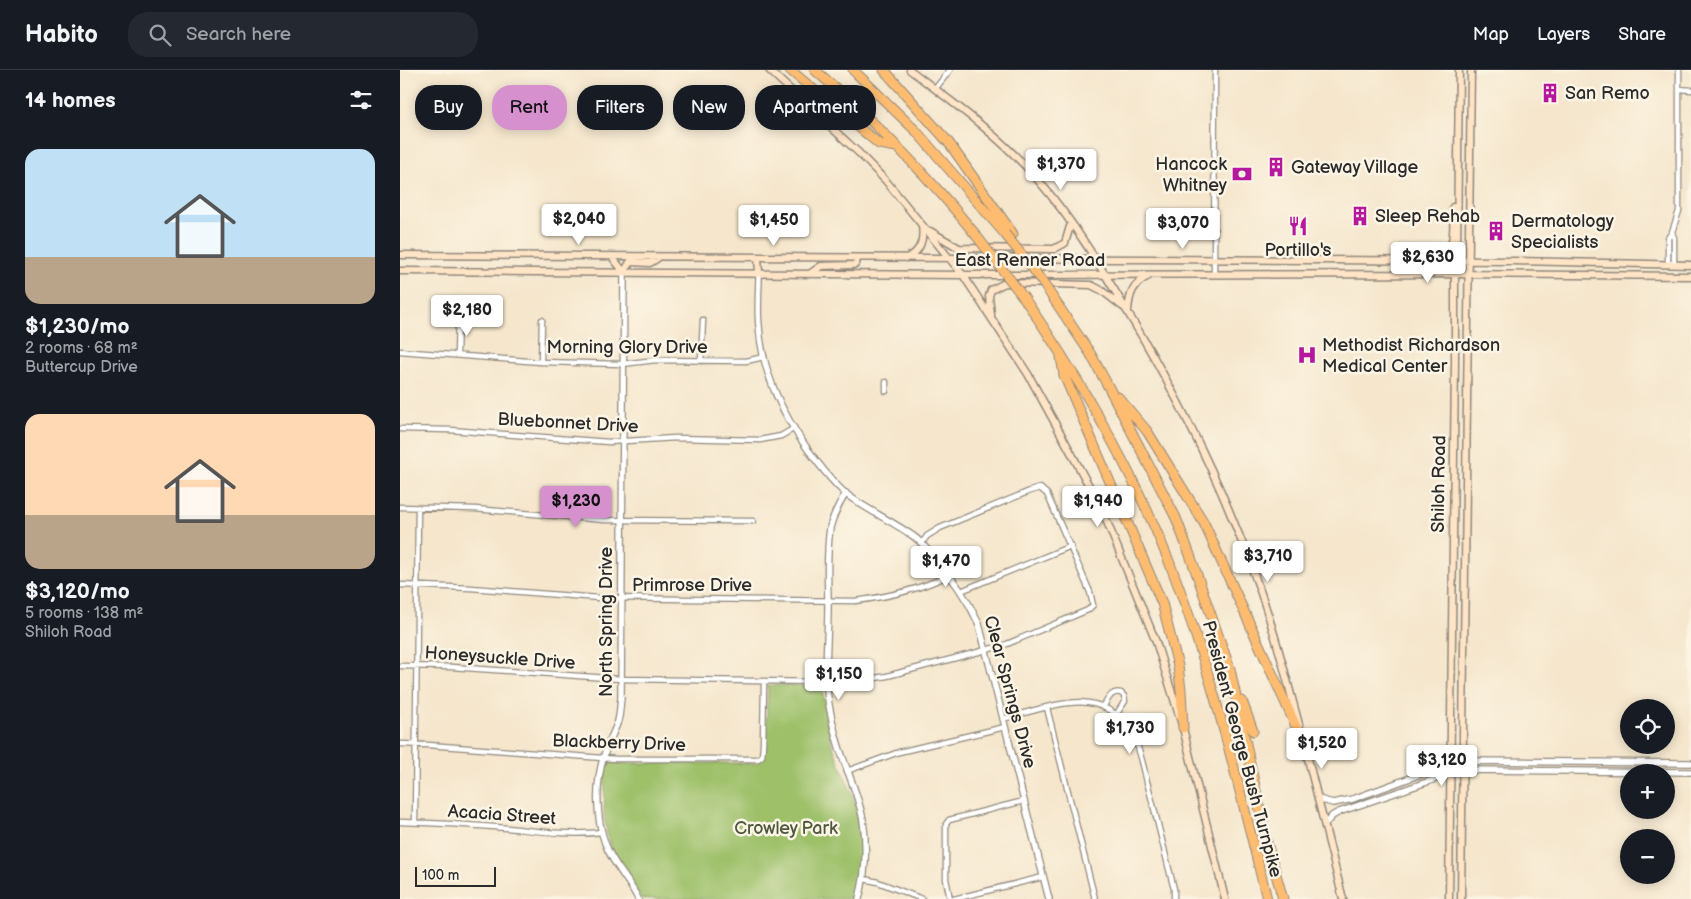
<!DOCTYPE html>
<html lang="en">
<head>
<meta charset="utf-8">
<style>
	:root { --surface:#171b24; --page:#242831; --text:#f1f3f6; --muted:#9ea1a6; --line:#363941; --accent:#d690ce }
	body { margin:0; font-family:"Balsamiq Sans",sans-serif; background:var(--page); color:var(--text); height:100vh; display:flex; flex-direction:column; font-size:19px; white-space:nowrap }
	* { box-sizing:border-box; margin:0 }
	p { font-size:16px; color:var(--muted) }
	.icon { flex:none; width:28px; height:28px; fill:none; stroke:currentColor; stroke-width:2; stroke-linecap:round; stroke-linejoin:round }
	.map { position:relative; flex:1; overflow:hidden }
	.sheet { display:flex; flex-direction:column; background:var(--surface); width:400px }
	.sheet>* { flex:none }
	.banner { position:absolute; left:15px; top:15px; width:475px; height:45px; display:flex; gap:10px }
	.tools { position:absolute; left:1220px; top:629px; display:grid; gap:10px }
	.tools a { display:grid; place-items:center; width:55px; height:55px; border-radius:50%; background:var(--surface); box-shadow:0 2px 12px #0003; font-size:25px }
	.scale { position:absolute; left:15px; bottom:12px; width:81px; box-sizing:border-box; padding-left:5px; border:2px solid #2b2b2b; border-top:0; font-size:14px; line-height:18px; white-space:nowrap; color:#2b2b2b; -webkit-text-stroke:4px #fcf5e5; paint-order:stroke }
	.price { position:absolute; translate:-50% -42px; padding:0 11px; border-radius:5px; background:#fff; color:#222; font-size:16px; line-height:32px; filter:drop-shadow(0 1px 2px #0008) }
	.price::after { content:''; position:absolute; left:50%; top:30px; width:15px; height:11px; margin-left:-8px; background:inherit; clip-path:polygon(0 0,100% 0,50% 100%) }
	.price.current { background:var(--accent); color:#111 }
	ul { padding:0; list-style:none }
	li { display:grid; align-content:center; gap:10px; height:265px; padding:0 25px }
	li span { display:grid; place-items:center; height:155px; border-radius:15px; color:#555 }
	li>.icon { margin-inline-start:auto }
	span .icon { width:90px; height:90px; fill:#fffc; stroke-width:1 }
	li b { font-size:21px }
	h2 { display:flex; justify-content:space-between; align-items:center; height:60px; padding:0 25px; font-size:21px }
	.chip { padding:0 18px; border-radius:20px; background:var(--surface); box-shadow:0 2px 12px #0003; font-size:18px; line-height:45px }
	.chip.current { background:var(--accent); color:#111 }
	header { display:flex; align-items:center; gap:30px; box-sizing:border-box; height:70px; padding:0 25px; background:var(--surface); border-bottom:1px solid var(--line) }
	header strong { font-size:24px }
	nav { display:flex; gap:28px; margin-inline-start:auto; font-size:18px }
	.search { width:350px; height:45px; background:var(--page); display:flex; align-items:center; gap:12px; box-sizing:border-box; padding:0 18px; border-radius:20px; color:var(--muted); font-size:19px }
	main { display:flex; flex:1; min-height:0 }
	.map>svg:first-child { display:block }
</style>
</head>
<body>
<header>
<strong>Habito</strong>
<div class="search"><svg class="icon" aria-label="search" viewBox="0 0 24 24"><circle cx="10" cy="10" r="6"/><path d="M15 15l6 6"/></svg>Search here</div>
<nav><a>Map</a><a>Layers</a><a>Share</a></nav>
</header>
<main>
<section class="sheet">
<h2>14 homes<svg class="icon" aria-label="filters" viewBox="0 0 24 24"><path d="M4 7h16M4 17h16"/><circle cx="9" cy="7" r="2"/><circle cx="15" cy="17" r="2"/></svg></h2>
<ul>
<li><span style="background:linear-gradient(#bfe0f5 70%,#b9a48a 0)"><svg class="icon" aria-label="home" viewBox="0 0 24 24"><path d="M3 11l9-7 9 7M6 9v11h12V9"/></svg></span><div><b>$1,230/mo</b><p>2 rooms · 68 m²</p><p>Buttercup Drive</p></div></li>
<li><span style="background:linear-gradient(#ffd9b3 65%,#b9a48a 0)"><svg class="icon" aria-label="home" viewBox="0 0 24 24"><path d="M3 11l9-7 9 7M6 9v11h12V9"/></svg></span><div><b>$3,120/mo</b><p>5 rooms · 138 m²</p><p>Shiloh Road</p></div></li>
</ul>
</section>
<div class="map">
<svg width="1291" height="829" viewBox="0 0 1291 829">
	<rect width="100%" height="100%" fill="#fcf5e5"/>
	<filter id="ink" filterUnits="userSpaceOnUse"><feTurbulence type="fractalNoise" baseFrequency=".02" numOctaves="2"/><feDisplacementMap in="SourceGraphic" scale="10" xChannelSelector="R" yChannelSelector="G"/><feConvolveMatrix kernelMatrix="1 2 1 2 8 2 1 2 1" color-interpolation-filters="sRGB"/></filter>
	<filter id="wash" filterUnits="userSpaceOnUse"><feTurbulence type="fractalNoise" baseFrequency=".0096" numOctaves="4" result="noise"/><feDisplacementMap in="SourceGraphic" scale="20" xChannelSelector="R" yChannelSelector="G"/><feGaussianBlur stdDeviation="1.12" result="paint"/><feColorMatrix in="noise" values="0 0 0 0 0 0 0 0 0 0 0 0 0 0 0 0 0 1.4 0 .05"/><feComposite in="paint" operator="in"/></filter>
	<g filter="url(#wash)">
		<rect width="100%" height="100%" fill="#f5e6cc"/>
		<path fill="#9dc069" stroke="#64764a" d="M368,615L422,616L427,652L432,674L456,734L462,784L454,829H241L230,807L220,795L212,780L207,763L204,746L205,702L208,693H357L365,681Z"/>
	</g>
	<g filter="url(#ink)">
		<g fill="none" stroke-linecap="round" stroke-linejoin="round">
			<defs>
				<path id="minor" d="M535,19L550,0
					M1279,19L1291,20
					M1271,194L1268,191V168L1272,162L1279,141V0
					M1271,194L1274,191V168L1272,162
					M814,204L815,0
					M0,281L141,292L222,294L256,290L346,291L364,287
					M57,285L58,248
					M301,291L303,250
					M141,292L142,250
					M486,321V312
					M0,359L50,360L209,372L276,368L360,370L381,366L393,359
					M0,437L75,439L204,450L353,451
					M0,515L71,518L199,528L455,531C488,527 519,520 549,505
					M561,521L671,476
					M0,596L51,597L221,609L422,612L463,610L487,606L586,580L607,574L688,540L693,535L690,522L647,424L640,418L630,421L540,458L527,466L522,473
					M703,637C708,630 711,620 721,623L724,626L725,631L716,645
					M647,638L695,829
					M603,649C626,643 665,629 689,633C703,635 722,645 729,658C739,675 743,694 747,712C757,748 765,784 774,819V829
					M0,674L28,675L216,689H358L362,686L363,674L364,611
					M447,701L499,682L605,657
					M0,752C36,753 72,755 107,758C138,761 171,766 202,762
					M15,752L18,437
					M464,809L478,812L522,829
					M550,829L546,809V754L549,750L624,731
					M554,829L643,807"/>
				<path id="tertiary" d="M224,202L221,628C220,635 220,644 218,651C214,663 207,674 204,686C195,712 196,748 205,773C212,794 229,809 238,829
					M359,203C359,221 357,239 359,256C362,303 382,344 409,381C420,396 432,412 446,424C467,440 492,451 513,466C521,471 526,479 532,485C552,506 567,528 579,554L649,829
					M446,423C439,434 433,445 430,458C426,483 428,512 428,538C428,570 423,609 430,640C433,656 437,673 443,688C450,708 459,728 463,750C467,776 466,803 459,829
					M918,729L933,733L953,729L1051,693L1062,691L1291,693
					M925,754L932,746L939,742L1062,700L1291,702"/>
				<path id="secondary" d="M369,0L459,83L486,111L563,205L628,304L667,375L703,442L756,572L783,658L825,829
					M510,0C555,34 601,67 638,110C678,156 709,211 740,263C784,339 824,421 854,504C873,554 886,607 900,658
					M530,161L559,178L654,179L665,173L671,153
					M0,185L1113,191L1291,195
					M212,187L224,202
					M358,188L359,203
					M506,188C520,183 524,170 522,156
					M1034,190C1058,184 1053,156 1053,137
					M0,201L563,205L1055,204L1291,206
					M224,202L230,192L250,193L258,188
					M411,203L421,196L453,195L456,194L457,189
					M728,241C729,225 733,213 749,206
					M591,245L589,226L591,220L605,213L691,215L701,220L723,237
					M904,673L943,829
					M1049,829L1055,292V204L1057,181L1059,0
					M1061,829L1071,0"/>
				<path id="motorway" d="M390,0L479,74L497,77
					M415,0C473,50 527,104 575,164
					M453,0L516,61L605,164
					M484,0L549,73L613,164
					M624,228C680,310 731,396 768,489C812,599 838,714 867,829
					M653,228L690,283L708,316L776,448L790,485L830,599L867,773L883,829
					M661,287L664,305L762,533L778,596L781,620L783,658
					M718,327L747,361L804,453L905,676
					M842,631L853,661"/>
			</defs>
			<use href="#minor" stroke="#90887c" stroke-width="7"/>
			<use href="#tertiary" stroke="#90887c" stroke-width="8"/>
			<use href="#secondary" stroke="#90887c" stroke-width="9"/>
			<use href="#motorway" stroke="#90887c" stroke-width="11"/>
			<use href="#minor" stroke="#fff" stroke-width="4.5"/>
			<use href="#tertiary" stroke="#fff" stroke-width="5.5"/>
			<use href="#secondary" stroke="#ffe4c6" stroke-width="6"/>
			<use href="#motorway" stroke="#febc70" stroke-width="9"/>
			<defs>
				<path id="motorway-bridge" d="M575,164L624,228
					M605,164L634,200L653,228"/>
			</defs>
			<use href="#motorway-bridge" stroke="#90887c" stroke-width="11" stroke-linecap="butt"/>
			<use href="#motorway-bridge" stroke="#febc70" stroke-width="9"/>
		</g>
	</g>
	<defs>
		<symbol id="building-bare" viewBox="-9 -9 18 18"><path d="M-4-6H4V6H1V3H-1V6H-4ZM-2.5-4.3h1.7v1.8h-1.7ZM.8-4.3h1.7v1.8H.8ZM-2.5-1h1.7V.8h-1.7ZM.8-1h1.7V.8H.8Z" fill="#b5179e" stroke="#fcf5e5" stroke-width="2.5" paint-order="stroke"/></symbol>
		<symbol id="bank-bare" viewBox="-9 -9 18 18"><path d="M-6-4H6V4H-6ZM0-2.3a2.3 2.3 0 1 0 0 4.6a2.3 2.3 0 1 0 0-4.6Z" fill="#b5179e" stroke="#fcf5e5" stroke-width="2.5" paint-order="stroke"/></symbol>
		<symbol id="restaurant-bare" viewBox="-9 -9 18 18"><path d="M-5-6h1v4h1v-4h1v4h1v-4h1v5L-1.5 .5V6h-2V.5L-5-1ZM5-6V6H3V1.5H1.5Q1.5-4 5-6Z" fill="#b5179e" stroke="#fcf5e5" stroke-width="2.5" paint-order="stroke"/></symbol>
		<symbol id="hospital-bare" viewBox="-9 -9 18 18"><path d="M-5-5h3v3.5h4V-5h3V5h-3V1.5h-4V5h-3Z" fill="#b5179e" stroke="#fcf5e5" stroke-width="2.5" paint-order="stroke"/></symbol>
	</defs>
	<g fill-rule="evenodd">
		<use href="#building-bare" x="1136" y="9" width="28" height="28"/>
		<use href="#building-bare" x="862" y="83" width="28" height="28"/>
		<use href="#bank-bare" x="828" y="90" width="28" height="28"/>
		<use href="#building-bare" x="946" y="132" width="28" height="28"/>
		<use href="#restaurant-bare" x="884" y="142" width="28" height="28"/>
		<use href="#building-bare" x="1082" y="147" width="28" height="28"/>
		<use href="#hospital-bare" x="893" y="271" width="28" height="28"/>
	</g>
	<g text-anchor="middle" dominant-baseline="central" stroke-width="5" stroke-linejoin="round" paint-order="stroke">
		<g font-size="18" fill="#2b2b2b" stroke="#fcf5e5" text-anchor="start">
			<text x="1165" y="23">San Remo</text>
			<text x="827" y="94" text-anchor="end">Hancock<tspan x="827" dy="21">Whitney</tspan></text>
			<text x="891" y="97">Gateway Village</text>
			<text x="975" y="146">Sleep Rehab</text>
			<text x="1111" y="151">Dermatology<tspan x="1111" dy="21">Specialists</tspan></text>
			<text x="898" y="180" text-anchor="middle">Portillo's</text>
			<text x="922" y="275">Methodist Richardson<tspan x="922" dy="21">Medical Center</tspan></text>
		</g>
		<g font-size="18" fill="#2b2b2b" stroke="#fcf5e5">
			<text x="630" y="190">East Renner Road</text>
			<text x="227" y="277">Morning Glory Drive</text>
			<text transform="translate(168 353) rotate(3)">Bluebonnet Drive</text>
			<text transform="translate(1039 414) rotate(-89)">Shiloh Road</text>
			<text x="292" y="515">Primrose Drive</text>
			<text transform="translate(206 552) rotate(-90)">North Spring Drive</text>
			<text transform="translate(100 588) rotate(4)">Honeysuckle Drive</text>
			<text transform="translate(610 622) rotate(75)">Clear Springs Drive</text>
			<text transform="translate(219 673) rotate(2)">Blackberry Drive</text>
			<text transform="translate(842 679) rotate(75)">President George Bush Turnpike</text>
			<text transform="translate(102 745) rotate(4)">Acacia Street</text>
		</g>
		<g font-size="18" fill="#4d583e" stroke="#fcf5e5">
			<text x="386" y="758">Crowley Park</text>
		</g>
	</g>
</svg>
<div class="tools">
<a><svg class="icon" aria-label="locate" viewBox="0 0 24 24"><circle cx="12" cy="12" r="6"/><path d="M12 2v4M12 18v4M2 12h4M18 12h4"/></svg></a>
<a>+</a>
<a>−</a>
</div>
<div class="scale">100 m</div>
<b class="price" style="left:661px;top:121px">$1,370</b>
<b class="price" style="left:179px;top:176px">$2,040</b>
<b class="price" style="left:374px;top:177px">$1,450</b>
<b class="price" style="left:783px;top:180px">$3,070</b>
<b class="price" style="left:1028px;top:214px">$2,630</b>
<b class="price" style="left:67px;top:267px">$2,180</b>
<b class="price current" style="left:176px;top:458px">$1,230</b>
<b class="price" style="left:698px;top:458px">$1,940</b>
<b class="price" style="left:868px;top:513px">$3,710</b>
<b class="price" style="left:546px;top:518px">$1,470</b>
<b class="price" style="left:439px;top:631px">$1,150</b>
<b class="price" style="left:730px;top:685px">$1,730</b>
<b class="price" style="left:922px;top:700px">$1,520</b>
<b class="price" style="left:1042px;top:717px">$3,120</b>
<div class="banner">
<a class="chip">Buy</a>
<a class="chip current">Rent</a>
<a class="chip">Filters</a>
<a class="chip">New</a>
<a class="chip">Apartment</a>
</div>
</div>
</main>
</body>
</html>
